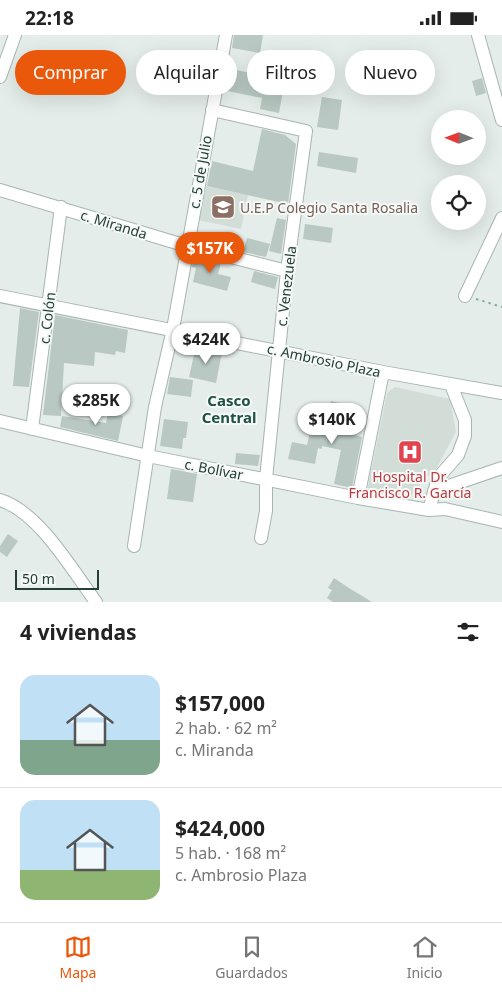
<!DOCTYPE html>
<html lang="es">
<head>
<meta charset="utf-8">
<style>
	:root { --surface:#fff; --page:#f2f2f2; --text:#222; --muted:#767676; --line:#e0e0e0; --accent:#ea580c }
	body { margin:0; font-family:"Noto Sans",sans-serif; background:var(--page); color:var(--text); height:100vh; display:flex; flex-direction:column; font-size:19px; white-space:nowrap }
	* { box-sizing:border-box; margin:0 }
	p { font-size:16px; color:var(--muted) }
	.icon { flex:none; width:28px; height:28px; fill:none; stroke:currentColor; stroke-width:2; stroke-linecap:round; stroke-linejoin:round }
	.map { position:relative; height:567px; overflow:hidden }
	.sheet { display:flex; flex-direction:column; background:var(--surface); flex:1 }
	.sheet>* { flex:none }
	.top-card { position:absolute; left:15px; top:15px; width:472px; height:45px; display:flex; gap:10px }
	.needle { width:32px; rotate:271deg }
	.tools { position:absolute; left:431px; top:75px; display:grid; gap:10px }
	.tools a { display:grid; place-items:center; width:55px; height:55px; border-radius:50%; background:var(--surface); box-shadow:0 5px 20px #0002; font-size:25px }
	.scale { position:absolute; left:15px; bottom:12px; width:84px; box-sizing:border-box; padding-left:5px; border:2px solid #243e38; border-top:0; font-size:14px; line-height:18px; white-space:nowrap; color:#243e38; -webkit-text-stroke:4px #f5f9f7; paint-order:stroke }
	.price { position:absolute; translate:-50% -42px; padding:0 11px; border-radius:18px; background:#fff; color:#222; font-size:16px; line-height:32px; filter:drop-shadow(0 1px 2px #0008) }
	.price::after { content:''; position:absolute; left:50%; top:30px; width:15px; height:11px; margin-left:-8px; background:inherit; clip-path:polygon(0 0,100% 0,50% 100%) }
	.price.active { background:var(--accent); color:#fff }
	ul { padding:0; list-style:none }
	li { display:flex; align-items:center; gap:15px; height:125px; padding:0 20px }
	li+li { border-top:1px solid var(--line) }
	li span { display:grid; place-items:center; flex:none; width:140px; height:100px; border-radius:15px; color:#555 }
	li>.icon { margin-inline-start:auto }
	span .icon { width:60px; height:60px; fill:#fffc; stroke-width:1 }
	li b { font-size:21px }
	h2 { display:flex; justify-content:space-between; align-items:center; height:60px; padding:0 20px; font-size:21px }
	.chip { padding:0 18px; border-radius:22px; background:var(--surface); box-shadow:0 5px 20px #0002; font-size:18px; line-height:45px }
	.chip.active { background:var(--accent); color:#fff }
	.status { display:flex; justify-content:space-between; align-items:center; height:35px; padding:0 25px; background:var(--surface); direction:ltr }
	.status svg { height:14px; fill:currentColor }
	.dock { display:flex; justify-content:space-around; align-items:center; height:70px; border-top:1px solid var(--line); background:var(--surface); font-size:14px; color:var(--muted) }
	.dock a { display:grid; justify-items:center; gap:2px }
	.dock .active { color:var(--accent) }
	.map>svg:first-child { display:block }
</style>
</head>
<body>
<div class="status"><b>22:18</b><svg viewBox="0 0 49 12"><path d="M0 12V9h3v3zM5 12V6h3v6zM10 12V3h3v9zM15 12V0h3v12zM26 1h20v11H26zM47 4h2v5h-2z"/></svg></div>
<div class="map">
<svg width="502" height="567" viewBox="0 0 502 567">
	<rect width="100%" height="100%" fill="#e4ede9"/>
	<path fill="#d2ddd8" d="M206,151L248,160L241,194L198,185Z
		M395,352L450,364L456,397L435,436L425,443L409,464L367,456L387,358Z"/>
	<path fill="#b9c8c2" d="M234,0H263L260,18L232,13Z
		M231,34L266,41L265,46L284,50L279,78L260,74L262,63L227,56Z
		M482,43L486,58L476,61L472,46Z
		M322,62L342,65L338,95L317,92Z
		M262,94L285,100L296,109L288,169L207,151L212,126L253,136Z
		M319,117L358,123L356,138L317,131Z
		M277,183L286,185L281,219L269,216Z
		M305,189L333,193L331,208L303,204Z
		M247,203L270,209L266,222L243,217Z
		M194,221L221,228L218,239L231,242L227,256L193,247L196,233L192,232Z
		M254,236L278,242L275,254L251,247Z
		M20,273L39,277L29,352L13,351Z
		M55,280L128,295L125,318L116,316L115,320L95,317L94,331L64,328L61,381L43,380Z
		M196,311L222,317L216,348L189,342Z
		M170,342L193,345L191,362L167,359Z
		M331,366L348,370L343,397L362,402L352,453L334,449L341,415L322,411V414L318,413L315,429L288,424L292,407L307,410L312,388L326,391Z
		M108,378L123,381L118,406L60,392L62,381L106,388Z
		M164,384L188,387L186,403H183L182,414L160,411Z
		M236,418L260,420L258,431L235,429Z
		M171,434L197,439L193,467L167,464Z
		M8,499L18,506L7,522L0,517V511Z
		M334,543L349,553L372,567H333L327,563L332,555L328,553Z"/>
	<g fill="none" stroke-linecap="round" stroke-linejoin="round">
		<defs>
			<path id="street" d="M478,0L502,85
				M0,42L15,0
				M212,75L306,96L287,236L266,444V476L261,503
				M0,155L187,211L287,236
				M0,261L383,337L502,358
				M465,261L502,183
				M0,386L148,421L358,463L429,475L445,474L502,487
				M32,394L61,172
				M434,456L502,433
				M358,463L383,337
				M0,465C39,477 72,535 96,567
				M429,475L438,443L458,420L465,401V385L451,350
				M134,511L155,372L173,294L226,0"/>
		</defs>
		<use href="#street" stroke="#a7b5b0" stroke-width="14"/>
		<path stroke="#86afa3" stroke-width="2" stroke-dasharray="2.5 4" stroke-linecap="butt" d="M476,264L502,272"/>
		<use href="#street" stroke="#fff" stroke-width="12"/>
	</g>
	<defs>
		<symbol id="school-square" viewBox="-11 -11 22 22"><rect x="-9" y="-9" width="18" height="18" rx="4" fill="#8d6e63" stroke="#f5f9f7"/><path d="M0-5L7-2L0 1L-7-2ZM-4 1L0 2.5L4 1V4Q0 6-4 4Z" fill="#fff"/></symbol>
		<symbol id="hospital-square" viewBox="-11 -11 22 22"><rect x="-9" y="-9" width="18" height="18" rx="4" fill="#e0444e" stroke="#f5f9f7"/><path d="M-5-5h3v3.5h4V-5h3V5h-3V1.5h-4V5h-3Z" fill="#fff"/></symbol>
	</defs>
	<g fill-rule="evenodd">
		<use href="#school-square" x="209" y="158" width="28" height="28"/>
		<use href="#hospital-square" x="396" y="403" width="28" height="28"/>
	</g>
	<g text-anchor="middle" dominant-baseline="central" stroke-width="4" stroke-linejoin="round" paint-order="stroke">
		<g font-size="14" fill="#243e38" stroke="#f5f9f7">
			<text transform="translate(200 137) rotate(-80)">c. 5 de Julio</text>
			<text transform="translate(114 189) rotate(17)">c. Miranda</text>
			<text transform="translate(286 251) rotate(-83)">c. Venezuela</text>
			<text transform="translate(47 283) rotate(-83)">c. Colón</text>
			<text transform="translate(324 325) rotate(12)">c. Ambrosio Plaza</text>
			<text transform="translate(214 434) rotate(11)">c. Bolívar</text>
		</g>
		<g font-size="14" fill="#785e54" stroke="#f5f9f7" text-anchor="start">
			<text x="240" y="172">U.E.P Colegio Santa Rosalia</text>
		</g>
		<g font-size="14" fill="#be3a42" stroke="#f5f9f7">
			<text x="410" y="441">Hospital Dr.<tspan x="410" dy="16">Francisco R. García</tspan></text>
		</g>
		<g font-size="15" font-weight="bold" fill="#215045" stroke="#f5f9f7">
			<text x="229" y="365">Casco<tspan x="229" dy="17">Central</tspan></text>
		</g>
	</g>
</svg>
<div class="tools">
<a><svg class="needle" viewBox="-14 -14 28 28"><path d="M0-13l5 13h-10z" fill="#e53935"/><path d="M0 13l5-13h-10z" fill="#767676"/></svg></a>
<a><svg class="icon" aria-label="locate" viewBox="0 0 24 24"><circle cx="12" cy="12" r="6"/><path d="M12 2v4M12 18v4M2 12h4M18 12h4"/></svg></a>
</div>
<div class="scale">50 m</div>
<b class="price active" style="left:210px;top:239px">$157K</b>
<b class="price" style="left:206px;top:330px">$424K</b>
<b class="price" style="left:96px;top:391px">$285K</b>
<b class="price" style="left:332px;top:410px">$140K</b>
<div class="top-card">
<a class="chip active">Comprar</a>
<a class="chip">Alquilar</a>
<a class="chip">Filtros</a>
<a class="chip">Nuevo</a>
</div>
</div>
<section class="sheet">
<h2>4 viviendas<svg class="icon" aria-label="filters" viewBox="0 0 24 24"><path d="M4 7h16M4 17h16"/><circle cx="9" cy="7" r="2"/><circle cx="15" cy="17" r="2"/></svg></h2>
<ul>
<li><span style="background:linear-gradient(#bfe0f5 65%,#7fa58c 0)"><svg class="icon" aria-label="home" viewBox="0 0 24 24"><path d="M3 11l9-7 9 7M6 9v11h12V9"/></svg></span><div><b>$157,000</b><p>2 hab. · 62 m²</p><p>c. Miranda</p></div></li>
<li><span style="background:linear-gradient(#bfe0f5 70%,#8fb573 0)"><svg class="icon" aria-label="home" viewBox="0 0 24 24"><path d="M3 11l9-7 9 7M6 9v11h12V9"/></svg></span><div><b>$424,000</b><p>5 hab. · 168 m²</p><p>c. Ambrosio Plaza</p></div></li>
</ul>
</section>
<nav class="dock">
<a class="active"><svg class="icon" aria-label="map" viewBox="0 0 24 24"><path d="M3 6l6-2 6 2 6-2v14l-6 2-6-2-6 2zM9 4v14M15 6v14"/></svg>Mapa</a>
<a><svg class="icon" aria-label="saved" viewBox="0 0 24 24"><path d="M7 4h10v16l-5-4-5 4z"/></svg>Guardados</a>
<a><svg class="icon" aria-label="home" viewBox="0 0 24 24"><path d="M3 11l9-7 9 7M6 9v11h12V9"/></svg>Inicio</a>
</nav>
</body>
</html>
